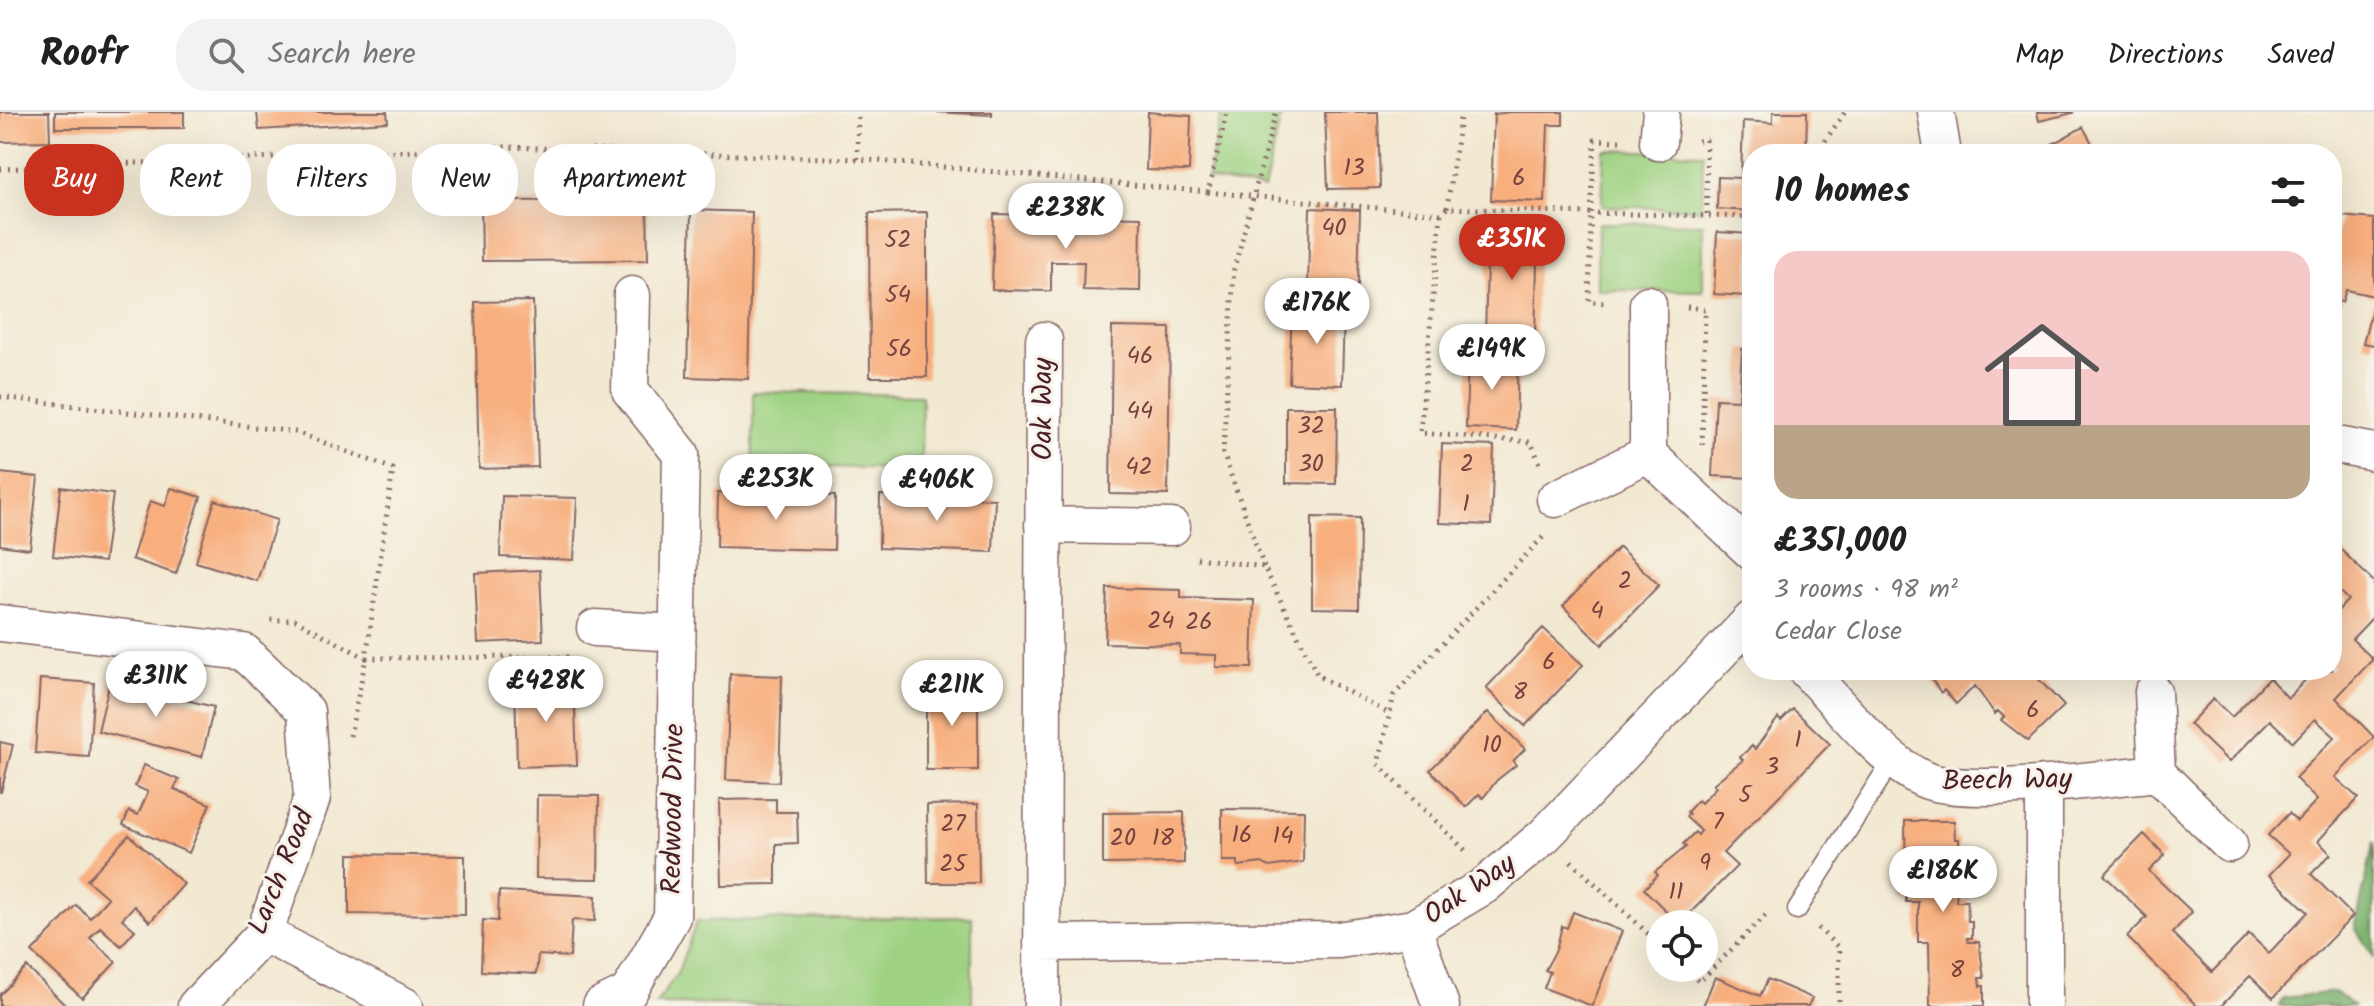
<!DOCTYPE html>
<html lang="en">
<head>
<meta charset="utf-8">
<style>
	:root { --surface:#fff; --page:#f2f2f2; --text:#222; --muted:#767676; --line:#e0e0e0; --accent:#c8321e }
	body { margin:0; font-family:Kalam,sans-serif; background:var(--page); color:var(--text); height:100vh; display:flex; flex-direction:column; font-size:30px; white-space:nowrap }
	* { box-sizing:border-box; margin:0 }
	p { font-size:26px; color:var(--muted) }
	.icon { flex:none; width:44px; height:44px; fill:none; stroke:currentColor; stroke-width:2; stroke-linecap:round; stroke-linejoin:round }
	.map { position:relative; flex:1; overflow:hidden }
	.side { position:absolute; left:1742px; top:32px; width:600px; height:536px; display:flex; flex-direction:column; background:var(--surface); border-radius:32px; box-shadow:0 8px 32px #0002 }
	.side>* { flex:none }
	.hud { position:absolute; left:24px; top:32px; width:760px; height:72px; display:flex; gap:16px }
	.buttons { position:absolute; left:1646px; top:798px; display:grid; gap:16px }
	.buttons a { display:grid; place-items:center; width:72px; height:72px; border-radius:50%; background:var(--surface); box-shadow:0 8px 32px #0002; font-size:40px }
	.price { position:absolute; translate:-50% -68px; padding:0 18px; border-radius:28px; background:#fff; color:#222; font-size:26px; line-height:52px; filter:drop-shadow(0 2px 4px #0008) }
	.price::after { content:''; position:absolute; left:50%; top:48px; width:24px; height:18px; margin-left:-12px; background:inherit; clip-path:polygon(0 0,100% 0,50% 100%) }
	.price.on { background:var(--accent); color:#fff }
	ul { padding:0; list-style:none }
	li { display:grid; align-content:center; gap:16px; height:424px; padding:0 32px }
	li span { display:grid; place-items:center; height:248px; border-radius:24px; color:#555 }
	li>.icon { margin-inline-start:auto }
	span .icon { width:144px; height:144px; fill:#fffc; stroke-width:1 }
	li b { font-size:34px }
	h2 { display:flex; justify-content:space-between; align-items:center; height:96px; padding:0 32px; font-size:34px }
	.tag { padding:0 28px; border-radius:32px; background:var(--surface); box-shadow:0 8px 32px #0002; font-size:28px; line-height:72px }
	.tag.on { background:var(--accent); color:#fff }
	header { display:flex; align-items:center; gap:48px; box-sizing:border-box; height:112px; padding:0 40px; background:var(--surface); border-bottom:2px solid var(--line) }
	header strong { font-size:38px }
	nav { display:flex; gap:44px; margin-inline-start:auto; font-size:28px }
	.search { width:560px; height:72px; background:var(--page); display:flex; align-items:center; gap:20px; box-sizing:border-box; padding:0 28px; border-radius:32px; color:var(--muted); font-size:30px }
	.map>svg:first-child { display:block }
</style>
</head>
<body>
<header>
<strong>Roofr</strong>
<div class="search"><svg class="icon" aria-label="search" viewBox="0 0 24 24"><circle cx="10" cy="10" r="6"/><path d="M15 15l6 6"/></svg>Search here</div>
<nav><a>Map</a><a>Directions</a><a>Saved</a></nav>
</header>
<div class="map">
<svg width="2374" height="894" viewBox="0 0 2374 894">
	<rect width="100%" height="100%" fill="#f7f3e8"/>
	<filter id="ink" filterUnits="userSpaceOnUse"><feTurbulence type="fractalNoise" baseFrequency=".0125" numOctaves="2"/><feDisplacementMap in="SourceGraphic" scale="16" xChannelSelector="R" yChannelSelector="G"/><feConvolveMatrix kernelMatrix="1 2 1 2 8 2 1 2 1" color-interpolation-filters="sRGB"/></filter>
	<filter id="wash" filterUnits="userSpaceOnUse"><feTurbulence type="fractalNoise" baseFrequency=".006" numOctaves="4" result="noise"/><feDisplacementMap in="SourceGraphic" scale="32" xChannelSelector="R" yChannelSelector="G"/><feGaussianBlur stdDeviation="1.8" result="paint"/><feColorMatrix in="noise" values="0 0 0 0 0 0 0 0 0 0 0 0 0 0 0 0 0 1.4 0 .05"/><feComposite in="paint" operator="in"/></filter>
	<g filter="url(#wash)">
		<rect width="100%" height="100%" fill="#f2e9d2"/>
		<path fill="#9ed282" stroke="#747856" stroke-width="2" d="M1222,0H1282L1264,77L1207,67Z
			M1604,38L1703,41L1702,97L1602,94Z
			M1598,111L1703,112V179L1597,178Z
			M753,280L922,283L921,357L753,354Z
			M972,805V894L656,892L677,862L697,809Z"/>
		<path fill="#7eb470" stroke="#646a4e" stroke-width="2" d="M2374,730V845L2355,816Z
			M2335,880L2353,894H2279L2283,886Z"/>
		<g id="blocks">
			<path fill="#f8ae7d" d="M0,0H49L50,29L0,30Z
				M55,0H184V16H55Z
				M257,0H387L388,10L259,18Z
				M932,0H992V3Z
				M1148,0L1191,4L1189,59L1146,58Z
				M1325,0H1378L1380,76L1328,77Z
				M1511,0H1563V13H1548L1545,90L1491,88L1494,2Z
				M1773,0H1807L1806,42H1752V99L1717,97L1718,65L1741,66L1743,9L1773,11Z
				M2037,0H2072L2073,1L2039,9Z
				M2083,15L2098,42H2034Z
				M647,88L648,148L482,149L481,89Z
				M1310,96L1360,98L1358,174L1308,172Z
				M691,98L752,100L748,267L687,265Z
				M927,100V265H870L869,101Z
				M994,102L1141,105L1140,179L1083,178L1084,150H1051V179L992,178Z
				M2340,104L2374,107V184L2346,178L2342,190L2332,188V143Z
				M1488,114L1538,116L1535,226L1485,224Z
				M1717,120L1752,122L1747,184L1714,182Z
				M533,189L538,355L479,357L475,190Z
				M2373,192H2374V233L2363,231Z
				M1292,195L1344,197L1342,273L1289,271Z
				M1112,215L1170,216L1168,383L1110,382Z
				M1742,237H1752V366L1712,364L1716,287L1739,288Z
				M1468,241L1518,243L1516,318L1466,316Z
				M1286,295H1337L1336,372L1286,371Z
				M1442,332L1494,334L1491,413L1439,411Z
				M0,361L38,365L30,437L0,433Z
				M61,375L113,382L104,450L53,444Z
				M171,376L201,385L176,462L132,447L150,389L165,394Z
				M718,381L835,384L834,438L717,435Z
				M880,383L995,387L993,440L879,436Z
				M502,384L577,386L574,448L500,445Z
				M215,388L277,408L257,469L196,450Z
				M1312,405L1360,406L1359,497L1312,496Z
				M2332,429L2374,470V504L2352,527L2373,547L2336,586L2374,625L2335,665L2358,686L2318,729L2331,742L2311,762L2353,804L2273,886L2250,864L2221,894H2197L2127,825L2147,805L2104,763L2144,722L2165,743L2149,759L2192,800L2172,821L2212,860L2249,822L2269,841L2308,800L2269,763L2289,742L2268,723L2289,701L2297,709L2317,688L2295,666L2335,625L2315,607L2293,630L2270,608L2229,650L2189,612L2213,587L2232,605L2269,566L2288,586L2315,558H2332V505L2348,488L2332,472Z
				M1619,435L1659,473L1602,533L1563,494Z
				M540,458L543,528L478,531L475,461Z
				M1107,476L1181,478V486L1254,488L1252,556L1216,555V543L1180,542V533L1105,531Z
				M1543,516L1583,553L1525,614L1486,576Z
				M1919,558H2030L2064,594L2028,629L2001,608L2004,605L1998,599L1995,602L1975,574L1956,592L1944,578L1941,581L1927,560L1924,563Z
				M730,562L782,564L779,670L726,668Z
				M40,567L94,571L89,645L35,641Z
				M574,568L577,653L517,655L515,570Z
				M110,569L214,595L202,645L98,619Z
				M926,574H978V658H926Z
				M1793,597L1830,632L1723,741L1737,754L1679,812L1644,777L1658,763L1655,760L1686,735L1683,732L1695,720L1698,723L1701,719L1686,705L1689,702L1687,700L1698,688L1701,691L1716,675L1713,672L1743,648L1740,645L1752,634L1755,637L1778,606L1781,609Z
				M1488,600L1525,637L1513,649L1516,653L1497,668L1483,686L1479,682L1466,695L1430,658Z
				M0,630L13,633L1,680H0Z
				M144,653L179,668L174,677L210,692L189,741L123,713L129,699L138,703L148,680L135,674Z
				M537,683L599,684L598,767L536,766Z
				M776,687V700H797L798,731L776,732V772L721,773L719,688Z
				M978,692L979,771H928L927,693Z
				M1222,697L1304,698L1303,750L1269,755L1262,751L1238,754V749H1222Z
				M1184,700V751L1103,752V701Z
				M1905,709H1954L1955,727H1959V745L1955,744L1956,752H1960L1956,789H1967L1968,809H1972V826H1967L1968,830H1979L1984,866H1979L1980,874H1984V894H1930L1929,830H1918V790H1906Z
				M129,723L184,772L150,810L134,794L122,807L135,818L121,834L100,815L90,826L116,850L82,886L32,840L76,793L90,806L108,786L87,768Z
				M349,742L465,744V803L349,802Z
				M499,779L596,784L595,809L572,808L570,845L538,843L536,862L481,859L483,808L498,809Z
				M1573,800L1622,819L1592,894L1544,876L1550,860L1545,858L1556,838L1562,814L1567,816Z
				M27,855L66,894H0V883Z
				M1715,865L1760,884L1768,867L1812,886L1808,894H1703Z"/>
		</g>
	</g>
	<g filter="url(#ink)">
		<use href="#blocks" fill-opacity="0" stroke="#856665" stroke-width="2"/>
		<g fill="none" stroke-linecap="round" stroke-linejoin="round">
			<defs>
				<path id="service" d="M1797,798L1893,647"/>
				<path id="minor" d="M1936,0L1943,42
					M1658,30L1661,0
					M1648,192V342L1752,440
					M2332,332L2374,340
					M1555,387L1648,342
					M1043,413L1172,415
					M0,511L244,540L306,599L312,686L264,822L196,894
					M595,516L677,521
					M1806,558C1840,592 1880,647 1923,667C1962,686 2108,666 2157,661L2229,732
					M2153,580L2157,661
					M2044,672V894
					M1413,816L1441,894
					M264,822L405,894
					M1042,831L1339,828L1413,816L1484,774L1544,724L1752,507
					M601,894L628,881L672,805L681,342L630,278L632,183
					M1042,894L1044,228"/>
			</defs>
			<use href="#service" stroke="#856665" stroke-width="21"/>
			<use href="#minor" stroke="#856665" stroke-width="39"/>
			<path stroke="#856665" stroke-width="5" stroke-dasharray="2 6" stroke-linecap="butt" d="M1620,29L1595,28L1591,101L1752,105
				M1698,29L1706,28L1707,103
				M1816,42L1845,0
				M857,47L858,0
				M0,57L505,35L857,47L1208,80L1227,0
				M1208,80L1441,102L1447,96L1591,101L1589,190L1609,191
				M1447,96L1461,0
				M1441,102L1420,321L1531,330L1540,352
				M1687,195L1705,197L1702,337
				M0,285L296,320L393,357L366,546L296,508H270
				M1197,446L1264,455L1318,564L1390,602
				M1264,455L1223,341L1234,157L1276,0
				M350,624L366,546L569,545
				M1465,738L1378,652L1394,583L1543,425
				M1571,749L1660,833
				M1818,816L1839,836V894
				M1685,856L1699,870L1767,802"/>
			<use href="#service" stroke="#fff" stroke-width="18"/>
			<use href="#minor" stroke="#fff" stroke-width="36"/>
		</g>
	</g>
	<g text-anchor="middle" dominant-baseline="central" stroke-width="6" stroke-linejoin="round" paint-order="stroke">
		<g font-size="24" fill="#764340">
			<text x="1354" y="56">13</text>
			<text x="1519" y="66">6</text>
			<text x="1334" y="116">40</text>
			<text x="898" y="128">52</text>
			<text x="898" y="183">54</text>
			<text x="899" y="237">56</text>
			<text x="1140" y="244">46</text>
			<text x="1140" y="299">44</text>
			<text x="1311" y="314">32</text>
			<text x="1311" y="352">30</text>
			<text x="1467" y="352">2</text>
			<text x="1139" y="355">42</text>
			<text x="1466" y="392">1</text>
			<text x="1625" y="469">2</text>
			<text x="1597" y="499">4</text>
			<text x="1161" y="509">24</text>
			<text x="1199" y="510">26</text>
			<text x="1549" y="550">6</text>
			<text x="1520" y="580">8</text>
			<text x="2033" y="598">6</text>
			<text x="1798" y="628">1</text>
			<text x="1492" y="633">10</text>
			<text x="1772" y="655">3</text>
			<text x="1745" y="683">5</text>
			<text x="1718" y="710">7</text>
			<text x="953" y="712">27</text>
			<text x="1242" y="723">16</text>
			<text x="1283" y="724">14</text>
			<text x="1123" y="726">20</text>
			<text x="1163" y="726">18</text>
			<text x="1705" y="751">9</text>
			<text x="953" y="752">25</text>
			<text x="1676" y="780">11</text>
			<text x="1957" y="858">8</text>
		</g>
		<g font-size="28" fill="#4a1f2b" stroke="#f7f3e8">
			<text transform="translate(1043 297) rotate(-90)">Oak Way</text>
			<text transform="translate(2007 669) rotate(-1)">Beech Way</text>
			<text transform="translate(674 697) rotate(-89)">Redwood Drive</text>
			<text transform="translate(282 760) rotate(-68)">Larch Road</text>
			<text transform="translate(1470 778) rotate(-34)">Oak Way</text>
		</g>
	</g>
</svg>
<div class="buttons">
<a><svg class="icon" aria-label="locate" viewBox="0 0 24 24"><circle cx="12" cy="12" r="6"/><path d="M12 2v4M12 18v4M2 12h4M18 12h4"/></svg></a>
</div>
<b class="price" style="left:1066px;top:139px">£238K</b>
<b class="price on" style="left:1512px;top:170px">£351K</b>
<b class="price" style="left:1317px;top:234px">£176K</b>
<b class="price" style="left:1492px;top:280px">£149K</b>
<b class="price" style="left:776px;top:410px">£253K</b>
<b class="price" style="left:937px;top:411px">£406K</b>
<b class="price" style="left:156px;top:607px">£311K</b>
<b class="price" style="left:546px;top:612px">£428K</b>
<b class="price" style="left:952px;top:616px">£211K</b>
<b class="price" style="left:1943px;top:802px">£186K</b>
<div class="hud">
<a class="tag on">Buy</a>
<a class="tag">Rent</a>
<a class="tag">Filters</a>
<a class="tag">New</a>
<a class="tag">Apartment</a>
</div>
<section class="side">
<h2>10 homes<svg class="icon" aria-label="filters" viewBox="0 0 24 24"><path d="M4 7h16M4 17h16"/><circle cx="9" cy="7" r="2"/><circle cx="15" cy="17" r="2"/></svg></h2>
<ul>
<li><span style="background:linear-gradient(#f6c9c9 70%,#b9a48a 0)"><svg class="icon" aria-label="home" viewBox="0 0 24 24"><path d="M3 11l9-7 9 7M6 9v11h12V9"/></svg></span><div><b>£351,000</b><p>3 rooms · 98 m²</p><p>Cedar Close</p></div></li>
</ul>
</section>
</div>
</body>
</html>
